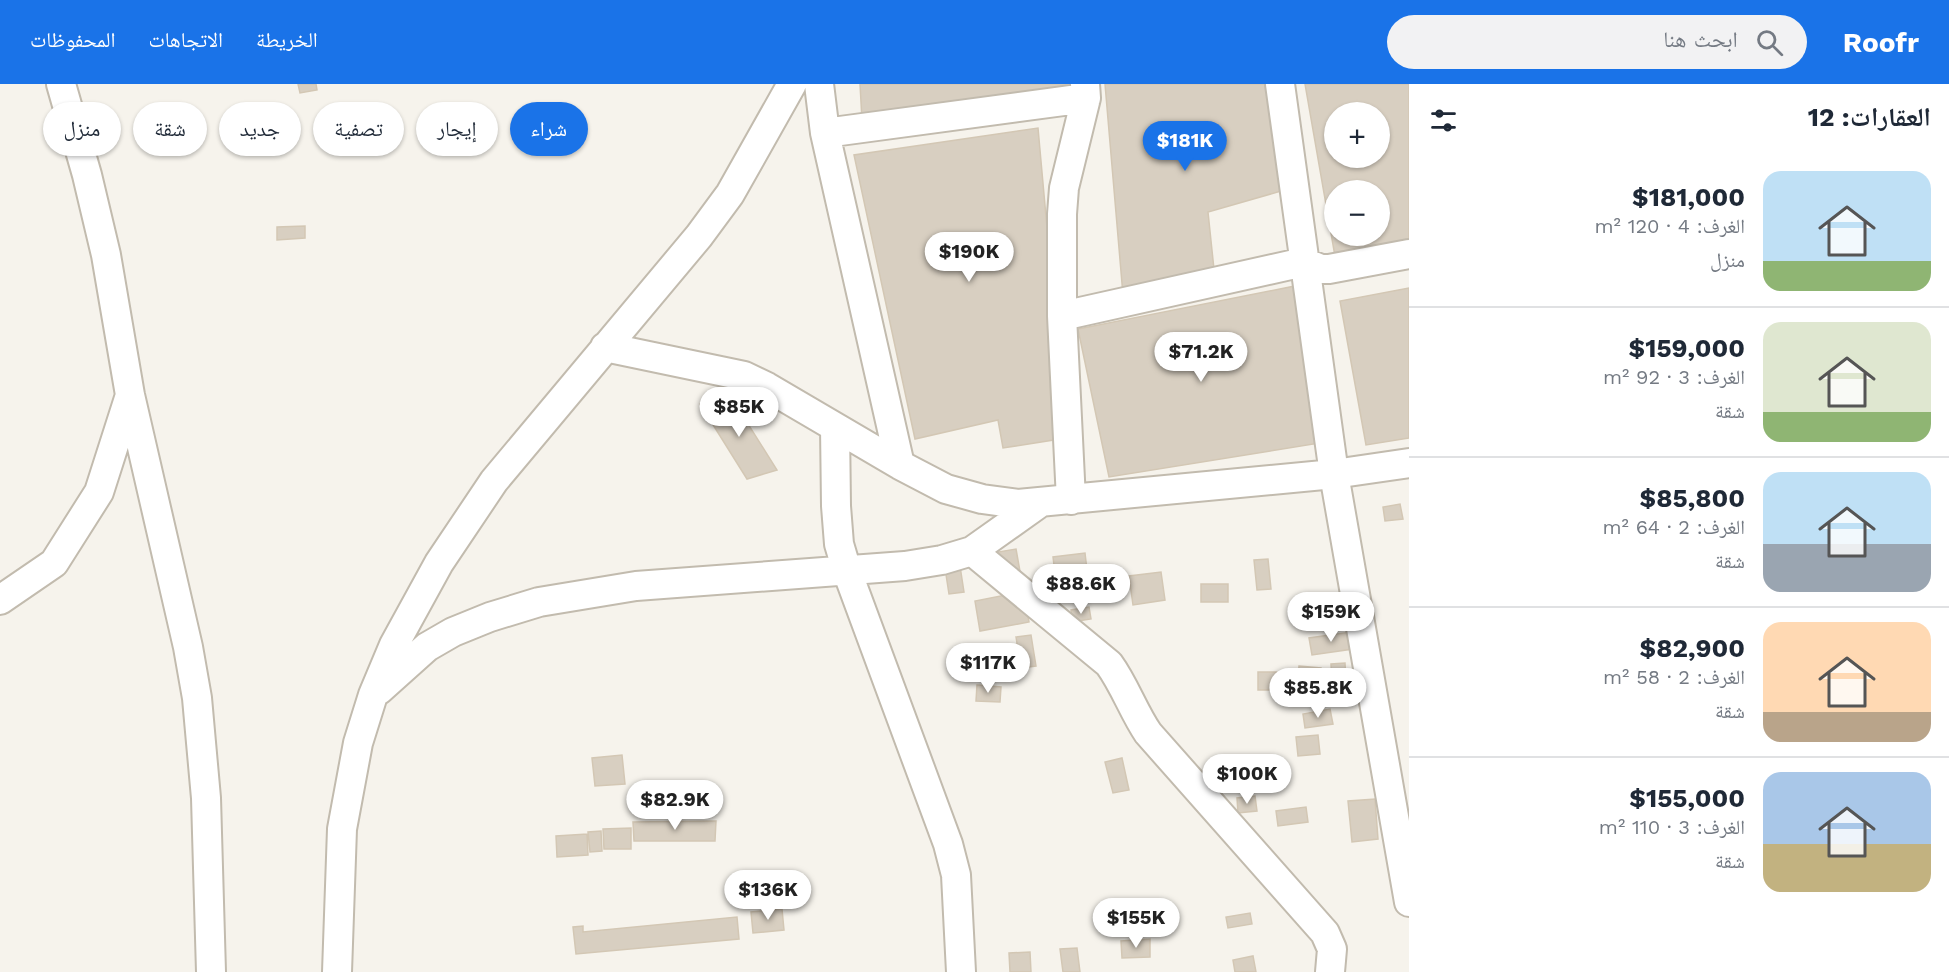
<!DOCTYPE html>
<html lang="ar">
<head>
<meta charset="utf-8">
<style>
	:root { --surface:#fff; --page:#f2f2f3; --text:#1f2937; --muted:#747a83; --line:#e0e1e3; --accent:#1a73e8 }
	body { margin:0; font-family:"Work Sans","Noto Naskh Arabic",sans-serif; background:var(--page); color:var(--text); direction:rtl; height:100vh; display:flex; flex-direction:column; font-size:22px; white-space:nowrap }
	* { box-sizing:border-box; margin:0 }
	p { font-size:20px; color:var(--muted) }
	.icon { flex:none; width:33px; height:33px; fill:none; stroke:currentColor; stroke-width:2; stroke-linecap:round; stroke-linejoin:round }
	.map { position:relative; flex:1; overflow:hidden; direction:ltr }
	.drawer { display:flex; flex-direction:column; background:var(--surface); width:540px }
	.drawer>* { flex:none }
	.hud { position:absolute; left:18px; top:18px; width:570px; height:54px; direction:rtl; display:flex; gap:12px }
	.fabs { position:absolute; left:1324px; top:18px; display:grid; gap:12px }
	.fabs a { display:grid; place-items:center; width:66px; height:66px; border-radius:50%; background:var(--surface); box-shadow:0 2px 4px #0004; font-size:30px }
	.price { position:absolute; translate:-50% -51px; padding:0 14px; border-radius:21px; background:#fff; color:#222; font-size:20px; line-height:39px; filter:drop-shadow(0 2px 3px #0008) }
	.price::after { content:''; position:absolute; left:50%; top:36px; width:18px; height:14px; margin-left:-9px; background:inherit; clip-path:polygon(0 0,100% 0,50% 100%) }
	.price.selected { background:var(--accent); color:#fff }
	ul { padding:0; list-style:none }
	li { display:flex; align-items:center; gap:18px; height:150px; padding:0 18px }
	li+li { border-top:2px solid var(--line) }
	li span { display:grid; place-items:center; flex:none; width:168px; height:120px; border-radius:18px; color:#555 }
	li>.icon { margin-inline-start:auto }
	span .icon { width:72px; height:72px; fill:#fffc; stroke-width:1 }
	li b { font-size:26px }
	h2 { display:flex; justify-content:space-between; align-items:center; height:72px; padding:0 18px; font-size:26px }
	.pill { padding:0 21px; border-radius:27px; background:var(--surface); box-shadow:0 2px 4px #0004; font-size:21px; line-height:54px }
	.pill.selected { background:var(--accent); color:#fff }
	header { display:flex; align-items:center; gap:36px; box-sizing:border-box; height:84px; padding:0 30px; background:var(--accent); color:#fff }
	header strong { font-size:28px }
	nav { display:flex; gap:33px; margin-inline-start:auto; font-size:21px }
	.search { width:420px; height:54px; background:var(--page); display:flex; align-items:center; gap:15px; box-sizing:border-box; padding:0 21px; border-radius:33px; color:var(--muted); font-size:22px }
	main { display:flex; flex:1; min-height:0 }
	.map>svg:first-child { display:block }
</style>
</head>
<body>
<header>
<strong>Roofr</strong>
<div class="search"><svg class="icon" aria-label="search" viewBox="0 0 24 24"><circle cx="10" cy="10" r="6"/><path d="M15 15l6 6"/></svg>ابحث هنا</div>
<nav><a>الخريطة</a><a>الاتجاهات</a><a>المحفوظات</a></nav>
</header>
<main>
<section class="drawer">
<h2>العقارات: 12<svg class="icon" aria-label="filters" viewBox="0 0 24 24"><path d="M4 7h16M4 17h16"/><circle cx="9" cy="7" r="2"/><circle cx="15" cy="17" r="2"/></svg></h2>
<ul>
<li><span style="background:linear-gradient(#bfe0f5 75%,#8fb573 0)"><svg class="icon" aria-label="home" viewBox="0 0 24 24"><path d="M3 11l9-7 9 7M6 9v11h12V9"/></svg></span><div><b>$181,000</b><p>الغرف: 4 · 120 m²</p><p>منزل</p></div></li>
<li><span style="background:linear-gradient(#dfe7d0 75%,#8fb573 0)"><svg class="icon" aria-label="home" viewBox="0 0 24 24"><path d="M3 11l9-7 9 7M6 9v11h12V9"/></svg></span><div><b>$159,000</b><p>الغرف: 3 · 92 m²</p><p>شقة</p></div></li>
<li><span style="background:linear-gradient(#bfe0f5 60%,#9aa5b1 0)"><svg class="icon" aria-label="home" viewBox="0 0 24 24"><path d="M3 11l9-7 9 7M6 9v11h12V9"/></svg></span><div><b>$85,800</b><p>الغرف: 2 · 64 m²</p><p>شقة</p></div></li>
<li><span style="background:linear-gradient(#ffd9b3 75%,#b9a48a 0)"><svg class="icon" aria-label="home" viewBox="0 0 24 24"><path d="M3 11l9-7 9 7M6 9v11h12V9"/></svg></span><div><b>$82,900</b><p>الغرف: 2 · 58 m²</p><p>شقة</p></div></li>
<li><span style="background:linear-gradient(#a9c7e8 60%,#c2b280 0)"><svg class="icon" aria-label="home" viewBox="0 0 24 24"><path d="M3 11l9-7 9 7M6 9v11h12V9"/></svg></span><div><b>$155,000</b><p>الغرف: 3 · 110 m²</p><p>شقة</p></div></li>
</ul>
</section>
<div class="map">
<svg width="1409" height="888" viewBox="0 0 1409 888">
	<rect width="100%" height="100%" fill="#f6f3ec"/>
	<path fill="#d8cfc1" stroke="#d3c7b4" stroke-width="1.5" fill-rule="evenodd" d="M298,0H316L317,6L300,9Z
		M860,0H1083L862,36Z
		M1105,0H1269L1288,105L1208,128L1215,195L1123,211Z
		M1305,0H1409V166L1336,178ZM1335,28H1380V74H1335ZM1335,106H1380V152H1335Z
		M1038,44L1066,354L1003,364L998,336L915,355L854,71Z
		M305,142V154L277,156V143Z
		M1295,202L1320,359L1109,393L1078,245Z
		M1409,204V354L1366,361L1340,217Z
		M731,313L777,386L747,395L700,320Z
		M1400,420L1403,435L1385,437L1383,423Z
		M1016,465L1029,538L980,547L975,517L1006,511L998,468Z
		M1085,469L1087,486L1055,489L1053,473Z
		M1268,475L1271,505L1257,506L1254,476Z
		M960,482L964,508L949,510L945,484Z
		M1161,488L1165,516L1133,521L1129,492Z
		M1201,500H1228V518H1201Z
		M1089,523L1091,535L1072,538L1071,526Z
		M1351,548L1353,565L1312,571L1309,554Z
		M1031,551L1036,582L1021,584L1016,553Z
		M1345,579L1346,600H1332L1331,580Z
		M1299,582L1321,584L1320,600L1298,598Z
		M1258,588H1281L1280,606H1258Z
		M977,601L1001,603L1000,618L976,617Z
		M1330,625L1333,640L1305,644L1303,630Z
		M1318,651L1320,670L1298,672L1296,653Z
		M622,671L625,700L595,702L592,674Z
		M1122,674L1129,706L1113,709L1105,678Z
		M1255,712L1257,727L1238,729L1237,714Z
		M1375,715L1378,755L1352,758L1348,717Z
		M1306,723L1308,738L1278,742L1276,727Z
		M716,737L715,757H634L633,738Z
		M631,744V765H604L603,745Z
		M601,747L602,767L590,768L588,748Z
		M587,750L588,771L557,773L556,752Z
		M782,825L784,846L753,849L751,828Z
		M1250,829L1252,840L1228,844L1226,833Z
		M737,833L739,855L576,870L573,843L583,842V848Z
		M1150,855V873L1122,874L1121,857Z
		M1077,864L1080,888H1063L1060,865Z
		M1030,868L1031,888H1010L1009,869Z
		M1253,872L1256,888H1235L1233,876Z"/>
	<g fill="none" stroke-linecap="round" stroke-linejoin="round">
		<defs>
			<path id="minor" d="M61,0L87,91L106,171L130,311L188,563L197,614L206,714L211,888
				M819,0L825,49L900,381
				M1280,0L1334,390L1409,379
				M825,49L1086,14
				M1062,232L1304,178L1321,185H1329L1409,170
				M605,263L744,292L767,303L900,381L946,405L982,415L1018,420L1334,390L1409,818
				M835,343L836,422L839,460L847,487L948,760L956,791L961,888
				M1071,416L1062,232V130L1064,104L1086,14L1085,0
				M972,467L1109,580C1125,602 1133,627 1148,649L1325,849L1332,865L1330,888
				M0,516L54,479L99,408L130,311
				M379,606L427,563L453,548L490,533L539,518L636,502L905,482L942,476L972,467L1041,418
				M337,888L342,745L358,659L373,611L394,561L439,479L494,397L699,152L730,110L792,0"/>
		</defs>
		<use href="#minor" stroke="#c2bbae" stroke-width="32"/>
		<use href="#minor" stroke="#fff" stroke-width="28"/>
	</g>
</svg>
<div class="fabs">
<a>+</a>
<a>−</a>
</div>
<b class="price selected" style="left:1185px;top:88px">$181K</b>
<b class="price" style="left:969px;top:199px">$190K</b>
<b class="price" style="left:1201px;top:299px">$71.2K</b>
<b class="price" style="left:739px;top:354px">$85K</b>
<b class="price" style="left:1081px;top:531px">$88.6K</b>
<b class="price" style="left:1331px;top:559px">$159K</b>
<b class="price" style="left:988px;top:610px">$117K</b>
<b class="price" style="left:1318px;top:635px">$85.8K</b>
<b class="price" style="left:1247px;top:721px">$100K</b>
<b class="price" style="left:675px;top:747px">$82.9K</b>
<b class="price" style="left:768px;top:837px">$136K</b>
<b class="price" style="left:1136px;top:865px">$155K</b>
<div class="hud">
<a class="pill selected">شراء</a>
<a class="pill">إيجار</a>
<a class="pill">تصفية</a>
<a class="pill">جديد</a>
<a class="pill">شقة</a>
<a class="pill">منزل</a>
</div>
</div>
</main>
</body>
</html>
